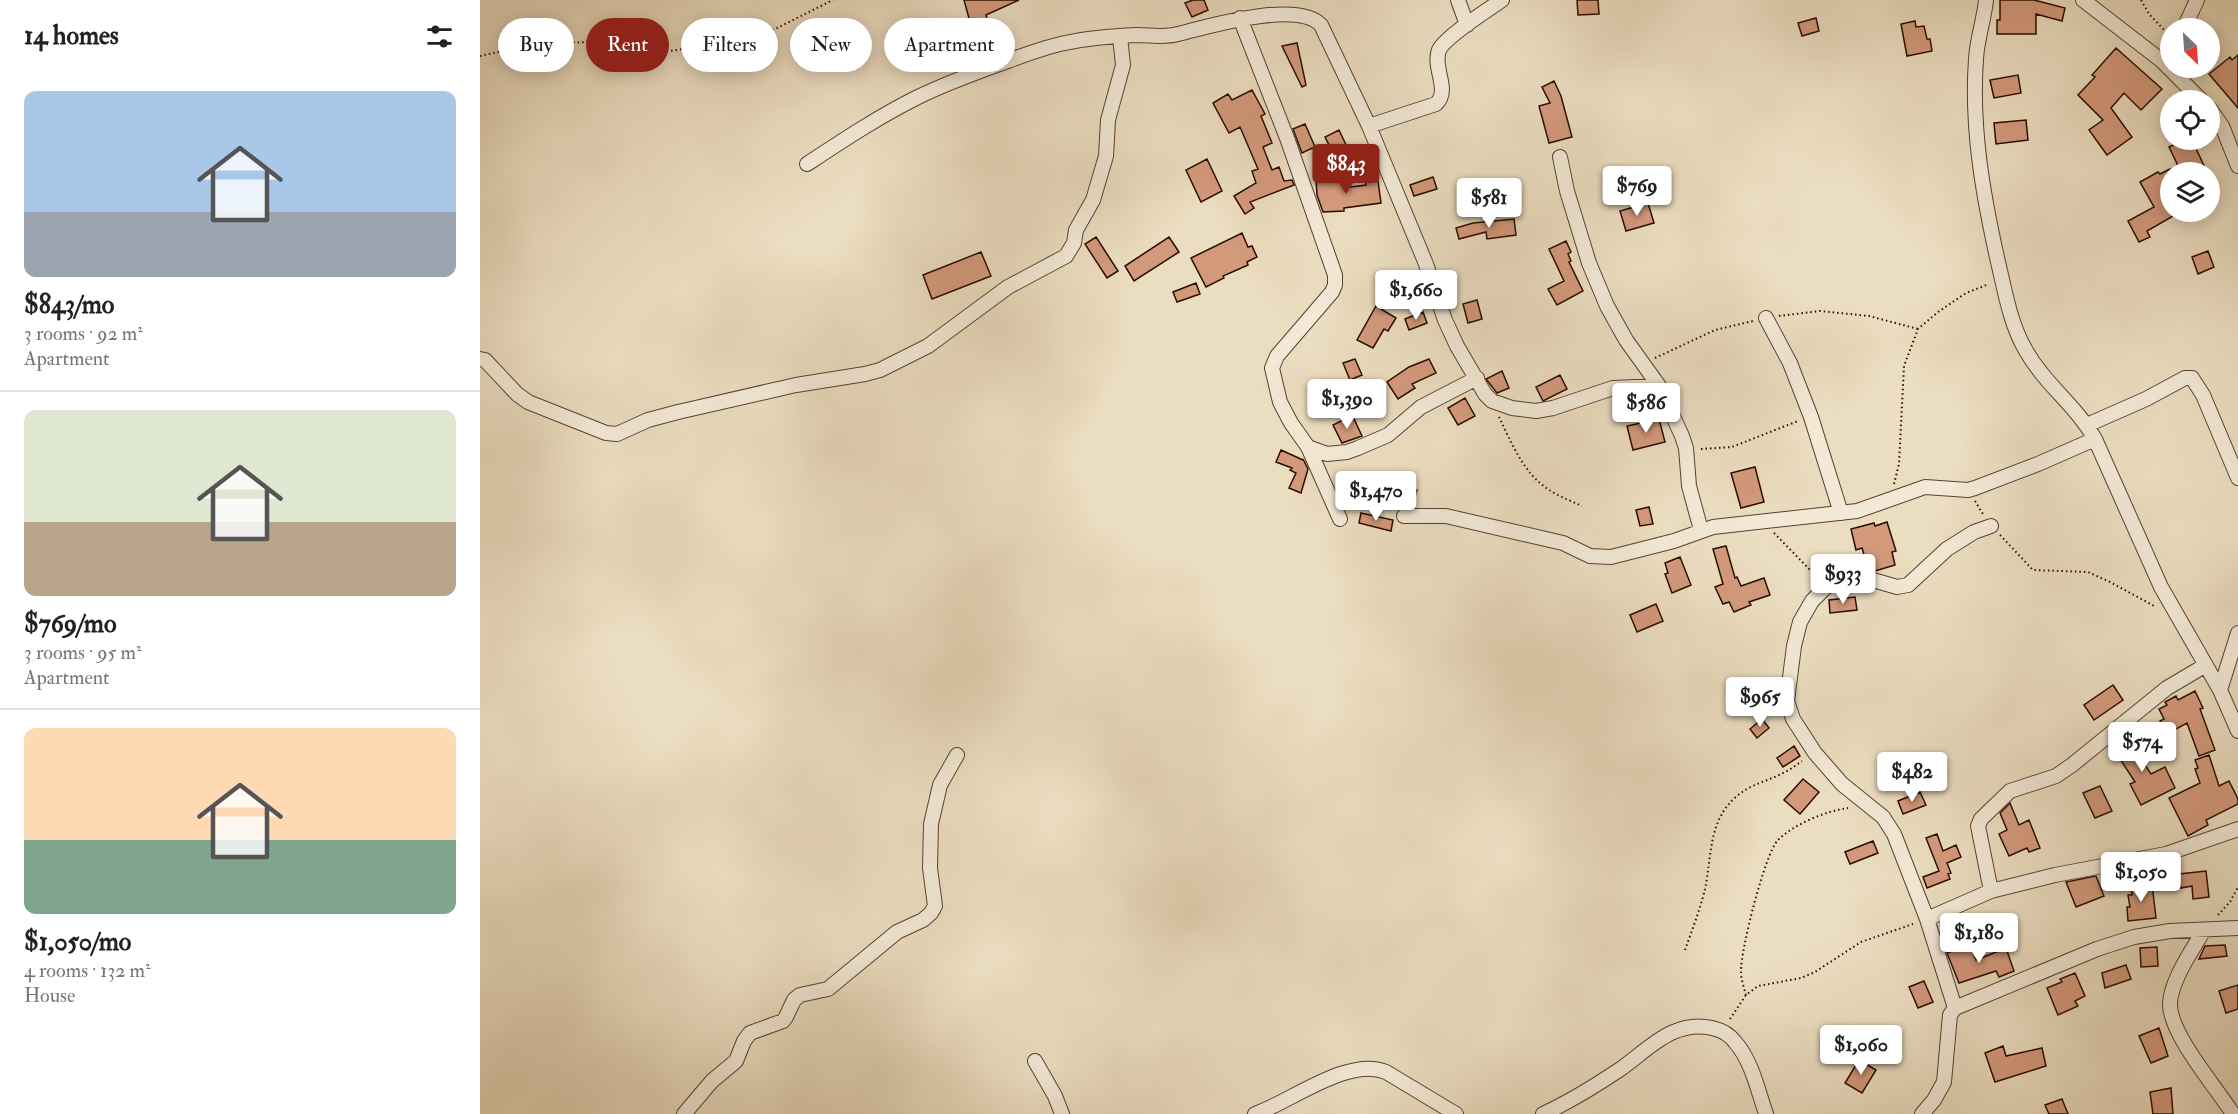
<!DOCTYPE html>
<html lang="en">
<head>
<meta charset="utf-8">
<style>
	:root { --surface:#fff; --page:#f2f2f2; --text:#222; --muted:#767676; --line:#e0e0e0; --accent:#8f2418 }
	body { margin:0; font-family:"IM FELL Double Pica",serif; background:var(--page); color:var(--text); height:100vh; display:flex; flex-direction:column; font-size:22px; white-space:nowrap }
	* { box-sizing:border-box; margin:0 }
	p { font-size:20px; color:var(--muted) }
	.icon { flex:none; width:33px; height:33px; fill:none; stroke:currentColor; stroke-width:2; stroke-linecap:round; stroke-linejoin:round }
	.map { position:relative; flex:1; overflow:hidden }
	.panel { display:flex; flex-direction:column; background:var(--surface); width:480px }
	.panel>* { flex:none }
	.top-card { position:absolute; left:18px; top:18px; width:570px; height:54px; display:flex; gap:12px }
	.needle { width:39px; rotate:155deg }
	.tools { position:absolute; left:1680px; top:18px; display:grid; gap:12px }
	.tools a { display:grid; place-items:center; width:60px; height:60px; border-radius:50%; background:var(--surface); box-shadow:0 3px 15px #0003; font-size:30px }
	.price { position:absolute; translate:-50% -51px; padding:0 14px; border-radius:6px; background:#fff; color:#222; font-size:20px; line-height:39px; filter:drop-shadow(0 2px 3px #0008) }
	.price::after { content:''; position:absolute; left:50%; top:36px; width:18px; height:14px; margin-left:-9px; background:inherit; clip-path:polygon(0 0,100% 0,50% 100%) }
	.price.current { background:var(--accent); color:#fff }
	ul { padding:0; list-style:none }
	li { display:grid; align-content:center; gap:12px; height:318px; padding:0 24px }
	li+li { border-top:2px solid var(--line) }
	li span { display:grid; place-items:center; height:186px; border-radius:12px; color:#555 }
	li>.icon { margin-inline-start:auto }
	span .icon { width:108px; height:108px; fill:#fffc; stroke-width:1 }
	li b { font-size:26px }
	h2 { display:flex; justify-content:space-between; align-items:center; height:72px; padding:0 24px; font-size:26px }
	.tag { padding:0 21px; border-radius:27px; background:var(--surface); box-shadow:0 3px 15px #0003; font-size:21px; line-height:54px }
	.tag.current { background:var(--accent); color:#fff }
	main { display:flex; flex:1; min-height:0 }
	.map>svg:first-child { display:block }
</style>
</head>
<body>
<main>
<section class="panel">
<h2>14 homes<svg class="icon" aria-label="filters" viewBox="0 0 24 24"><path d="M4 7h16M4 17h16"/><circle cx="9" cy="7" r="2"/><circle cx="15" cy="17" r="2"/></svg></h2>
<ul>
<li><span style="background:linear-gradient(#a9c7e8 65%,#9aa5b1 0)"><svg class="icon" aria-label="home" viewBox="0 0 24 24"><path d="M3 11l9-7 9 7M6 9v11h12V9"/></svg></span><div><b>$843/mo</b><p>3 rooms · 92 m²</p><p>Apartment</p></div></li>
<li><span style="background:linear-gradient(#dfe7d0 60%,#b9a48a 0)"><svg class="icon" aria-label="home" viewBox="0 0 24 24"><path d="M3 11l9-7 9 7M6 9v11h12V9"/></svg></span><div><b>$769/mo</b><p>3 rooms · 95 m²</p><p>Apartment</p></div></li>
<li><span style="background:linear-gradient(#ffd9b3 60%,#7fa58c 0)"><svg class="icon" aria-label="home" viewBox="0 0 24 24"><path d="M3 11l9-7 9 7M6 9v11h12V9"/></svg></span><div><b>$1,050/mo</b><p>4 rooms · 132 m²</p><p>House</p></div></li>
</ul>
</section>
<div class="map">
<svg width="1758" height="1114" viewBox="0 0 1758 1114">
	<rect width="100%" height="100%" fill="#ebddc0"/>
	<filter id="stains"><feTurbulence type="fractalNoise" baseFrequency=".00333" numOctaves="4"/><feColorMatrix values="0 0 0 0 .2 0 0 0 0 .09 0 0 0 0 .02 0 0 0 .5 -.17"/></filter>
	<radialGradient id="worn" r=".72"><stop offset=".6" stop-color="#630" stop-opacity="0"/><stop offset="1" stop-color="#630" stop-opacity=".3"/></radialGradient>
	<path fill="#d3997b" stroke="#2a0b00" stroke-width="1.5" d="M484,0H539L506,15L510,28L493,33Z
		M713,0H724L728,10L712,17L705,3Z
		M1097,0H1118L1119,14L1098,15Z
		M1520,0H1554L1585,8L1582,21L1556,14V34H1517V20H1520Z
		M1336,18L1339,31L1322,36L1318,23Z
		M1435,21L1436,27L1444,26L1447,39H1450L1452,51L1427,56L1421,24Z
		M817,43L826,85L822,87L802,46Z
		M1636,48L1682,89L1661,110L1644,93L1631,108L1652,137L1627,155L1609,130L1623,120L1598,95L1615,77L1612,75Z
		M1758,55V108L1729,74L1750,57L1752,60Z
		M1538,75L1541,93L1514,98L1510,80Z
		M1074,81L1081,96L1092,137L1069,143L1059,106L1070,103L1062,87Z
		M772,90L785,114L781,116L792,143L783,147L792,170L799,167L804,181L812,180L814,185L770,202L774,208L765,214L754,196L776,183L772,171L778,169L760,127L749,133L733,103L748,94L752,100Z
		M1546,120L1548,140L1516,144L1514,123Z
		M825,124L835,147L822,153L813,129Z
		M859,130L870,153L856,159L845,137Z
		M1705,140H1712L1727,172H1701L1689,147Z
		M727,159L742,191L721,202L706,170Z
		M1690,169V212H1700L1667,231L1670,237L1659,242L1648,221L1674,207L1660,182L1678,172L1680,174Z
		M862,177L863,188L886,185V182L898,181L901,203L864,208V211L843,212L837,195L836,179Z
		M953,177L957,189L934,196L930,185Z
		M1168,203L1174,223L1146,231L1140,211Z
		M1034,219L1036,235L1007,239L1006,232L979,239L976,228L993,223Z
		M762,233L768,247L772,246L777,257L767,262L768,265L743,276L744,278L726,287L711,258Z
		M616,237L638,271L627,278L605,244Z
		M689,237L699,252L654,281L645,266Z
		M1086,241L1091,252L1088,254L1091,261L1089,262L1103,291L1077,305L1068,289L1084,281L1069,249Z
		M1728,251L1734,267L1718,274L1712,257Z
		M501,252L511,276L452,299L443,275Z
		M716,283L720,294L697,302L693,292Z
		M997,300L1002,319L988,323L983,304Z
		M896,306L916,318L908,331L904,329L893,348L877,340Z
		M943,312L947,323L929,330L925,319Z
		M875,359L882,375L870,380L863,363Z
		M949,359L956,373L932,384L935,388L918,399L907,382L929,367Z
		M1022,371L1029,388L1017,393L1006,379Z
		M1080,375L1087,389L1063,401L1056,387Z
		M985,398L995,416L978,425L968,408Z
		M869,417L871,420L874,419L882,436L862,443L853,425Z
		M1179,419L1185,442L1153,450L1147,426Z
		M801,450L823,460V459L828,469L821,493L809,488L816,473L810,470L812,468L796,462Z
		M1275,467L1284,502L1261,508L1251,473Z
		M918,484L937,490L932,507L920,508L911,505Z
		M1169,507L1173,524L1160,526L1156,510Z
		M881,513L913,520L911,531L879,523Z
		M1407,522L1416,551L1412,552L1415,565L1395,571H1389L1382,548L1376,550L1371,529L1394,523L1395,526Z
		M1246,546L1255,578L1257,577L1261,586L1284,578L1290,595L1269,602L1271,605L1254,612L1249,602L1243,604L1235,587L1243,584L1233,549Z
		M1200,557L1211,585L1192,593L1185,574L1188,573L1185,563Z
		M1375,597L1377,610L1350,613L1349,600Z
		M1176,604L1183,621L1157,632L1150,615Z
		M1633,685L1643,700L1614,720L1604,705Z
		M1715,691L1723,708L1720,709L1735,750L1719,756L1707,723L1687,734L1680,721L1684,719L1679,709L1687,705L1685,702L1696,696L1698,700Z
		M1282,719L1289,728L1277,738L1270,729Z
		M1645,734L1671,774L1685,767L1695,788L1661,805L1650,784L1655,782L1631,745Z
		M1314,746L1320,756L1303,767L1297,758Z
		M1729,755L1739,786L1749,781L1758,799V804L1726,820L1728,825L1708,836L1689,798L1720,783L1715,769L1718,768L1715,760Z
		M1323,779L1339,792L1320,814L1304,800Z
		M1620,786L1632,811L1615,818L1603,793Z
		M1440,792L1446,805L1423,814L1418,801Z
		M1530,803L1539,825L1549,820L1560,848L1549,852L1547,848L1529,856L1519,834L1527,830L1520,813Z
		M1457,834L1463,851L1476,845L1481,857L1467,863L1471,873L1468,874L1470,879L1447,888L1443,877L1459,871L1446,838Z
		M1393,841L1398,853L1370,864L1365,852Z
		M1726,871L1729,897L1713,899L1712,886L1701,888L1699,874Z
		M1616,876L1624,896L1596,907L1586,882Z
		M1672,884L1676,918L1648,921L1647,907H1650L1648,895H1652L1651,886Z
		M1490,944L1496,960L1526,948L1534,971L1519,977L1516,971L1479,983L1467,953Z
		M1745,945L1747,956L1719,959L1725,946Z
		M1677,947L1678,966L1661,967L1660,948Z
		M1646,965L1651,979L1625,988L1622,973Z
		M1595,973L1605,996L1595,1001L1598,1006L1578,1015L1567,988L1582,982L1580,979Z
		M1444,981L1453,1002L1438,1008L1429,987Z
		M1758,985V1009L1746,1013L1739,991Z
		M1679,1028L1688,1056L1671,1063L1659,1036Z
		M1523,1046L1526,1056L1562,1048L1566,1066L1515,1082L1505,1053Z
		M1379,1060L1396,1070L1382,1093L1365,1083Z
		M1691,1088L1693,1114H1673L1670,1092Z
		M1582,1099L1588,1114H1569L1565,1105Z"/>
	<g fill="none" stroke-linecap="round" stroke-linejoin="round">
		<defs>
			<path id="street" d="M978,0L987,25
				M1506,0C1504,20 1497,39 1496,59C1491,128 1503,195 1518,262C1525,291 1530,323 1545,349C1565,385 1595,404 1615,439L1681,587L1740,690L1758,731
				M1603,0L1682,61L1721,100
				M760,18L807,138L855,275V285L852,292L797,356L792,368L800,402L811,423L828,447L860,519
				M1704,28L1717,0
				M1730,109L1742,126L1758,166
				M889,126L956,104C971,90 952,68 959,50C965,37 1009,9 1022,0
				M1080,157L1087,191L1109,263L1127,306L1146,340L1179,386L1202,436L1206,448L1209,486L1221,530
				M327,164C362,141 398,117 436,98C466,83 497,72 528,61C547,54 565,47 585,43C608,38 633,36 657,35C671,35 683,38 698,34C730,26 817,0 841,25L889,126L946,264L965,320L977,346L1005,394L1012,401L1032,408L1056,411L1073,408L1133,388L1179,386
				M1286,318L1310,363L1331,417L1361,513
				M0,359L5,360L37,394L48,402L126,433L137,434L168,420L198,412L316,385L385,374L400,370L448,346L528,287L586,256L594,243L596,230L613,200L626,156L628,120L643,65L640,37
				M1607,425L1666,399L1705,378H1712L1723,395L1758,478
				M828,447L847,454L867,452L878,448L908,435L941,407L997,378
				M924,516H966L1083,543L1110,556L1131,557L1194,541L1233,527L1377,511L1445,487L1488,490L1495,488L1558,464L1615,439
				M1740,690L1758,633
				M1511,891L1498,826L1501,819L1530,791L1576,776L1592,765L1687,688L1726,665
				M1447,919L1511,891L1575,875L1686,854L1758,829
				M1724,930C1713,949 1689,983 1690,1006C1692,1037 1736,1087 1753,1114
				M1475,1008L1447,919L1414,834L1403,817L1362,784L1335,753L1313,719L1307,701L1314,646L1320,622L1332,601L1347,586L1375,579L1393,580L1417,587L1428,585L1467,549L1494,532L1511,526
				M555,1061L575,1096L582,1114
				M204,1114L232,1081L256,1061L264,1041L270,1033L303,1021L306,1017L314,1000L320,995L348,989L417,932L443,920L451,913L455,906L450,868L451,824L460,785L477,755
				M775,1114C810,1102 869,1056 906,1072L976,1114
				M1063,1114C1089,1102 1115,1086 1139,1070C1168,1050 1193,1019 1232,1028C1241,1030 1250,1035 1255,1042C1272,1061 1278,1091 1286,1114
				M1442,1114L1454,1100L1464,1082L1470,1015L1475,1008L1617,949L1654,937L1690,931L1758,928"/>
		</defs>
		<use href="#street" stroke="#5a4030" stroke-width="16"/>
		<path stroke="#2a0b00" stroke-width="2" stroke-dasharray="1.5 3" stroke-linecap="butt" d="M1661,0L1669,14L1690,36
			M0,56L54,44L110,42L175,53L233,45L273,36L295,29L353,0
			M1299,316L1340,311L1389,316L1438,329
			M1175,358L1235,330L1273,321
			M1019,417C1031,442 1044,474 1068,489C1078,496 1091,501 1102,506
			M1221,449L1252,447L1318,421
			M1414,484L1419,464L1424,366L1438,329L1458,312L1486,293L1509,284
			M1495,501L1503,514
			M1294,533L1336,576
			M1520,535L1553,570L1608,572L1630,582L1676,607
			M1738,915L1750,902L1758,887
			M1205,950C1212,930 1220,910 1225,889C1232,856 1228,820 1257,796C1271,784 1288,781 1303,773C1310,770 1316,765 1322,761
			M1266,995C1264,988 1261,979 1261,972C1260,952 1285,853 1298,840C1314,824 1346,811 1368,808
			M1250,1019L1266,995L1278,986L1321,978L1335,972L1381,942L1433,924"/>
		<use href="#street" stroke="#f2e9d6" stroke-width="14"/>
	</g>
	<rect width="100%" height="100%" filter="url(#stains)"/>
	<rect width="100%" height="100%" fill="url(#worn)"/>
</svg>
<div class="tools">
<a><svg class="needle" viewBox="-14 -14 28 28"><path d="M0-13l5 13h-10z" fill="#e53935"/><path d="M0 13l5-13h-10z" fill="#767676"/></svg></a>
<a><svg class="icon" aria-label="locate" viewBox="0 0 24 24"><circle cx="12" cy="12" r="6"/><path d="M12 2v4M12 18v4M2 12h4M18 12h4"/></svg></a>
<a><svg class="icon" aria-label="layers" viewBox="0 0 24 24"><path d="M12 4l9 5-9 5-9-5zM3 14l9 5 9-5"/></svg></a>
</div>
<b class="price current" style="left:866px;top:195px">$843</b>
<b class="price" style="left:1157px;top:217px">$769</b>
<b class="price" style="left:1009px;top:229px">$581</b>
<b class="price" style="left:936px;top:321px">$1,660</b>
<b class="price" style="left:867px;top:430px">$1,390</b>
<b class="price" style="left:1166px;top:434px">$586</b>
<b class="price" style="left:896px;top:522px">$1,470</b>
<b class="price" style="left:1363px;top:605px">$933</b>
<b class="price" style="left:1280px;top:728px">$965</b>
<b class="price" style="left:1662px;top:773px">$574</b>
<b class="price" style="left:1432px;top:803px">$482</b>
<b class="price" style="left:1661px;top:903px">$1,050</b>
<b class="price" style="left:1499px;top:964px">$1,180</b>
<b class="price" style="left:1381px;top:1076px">$1,060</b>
<div class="top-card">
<a class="tag">Buy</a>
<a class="tag current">Rent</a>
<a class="tag">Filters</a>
<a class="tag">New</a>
<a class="tag">Apartment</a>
</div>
</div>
</main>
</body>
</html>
